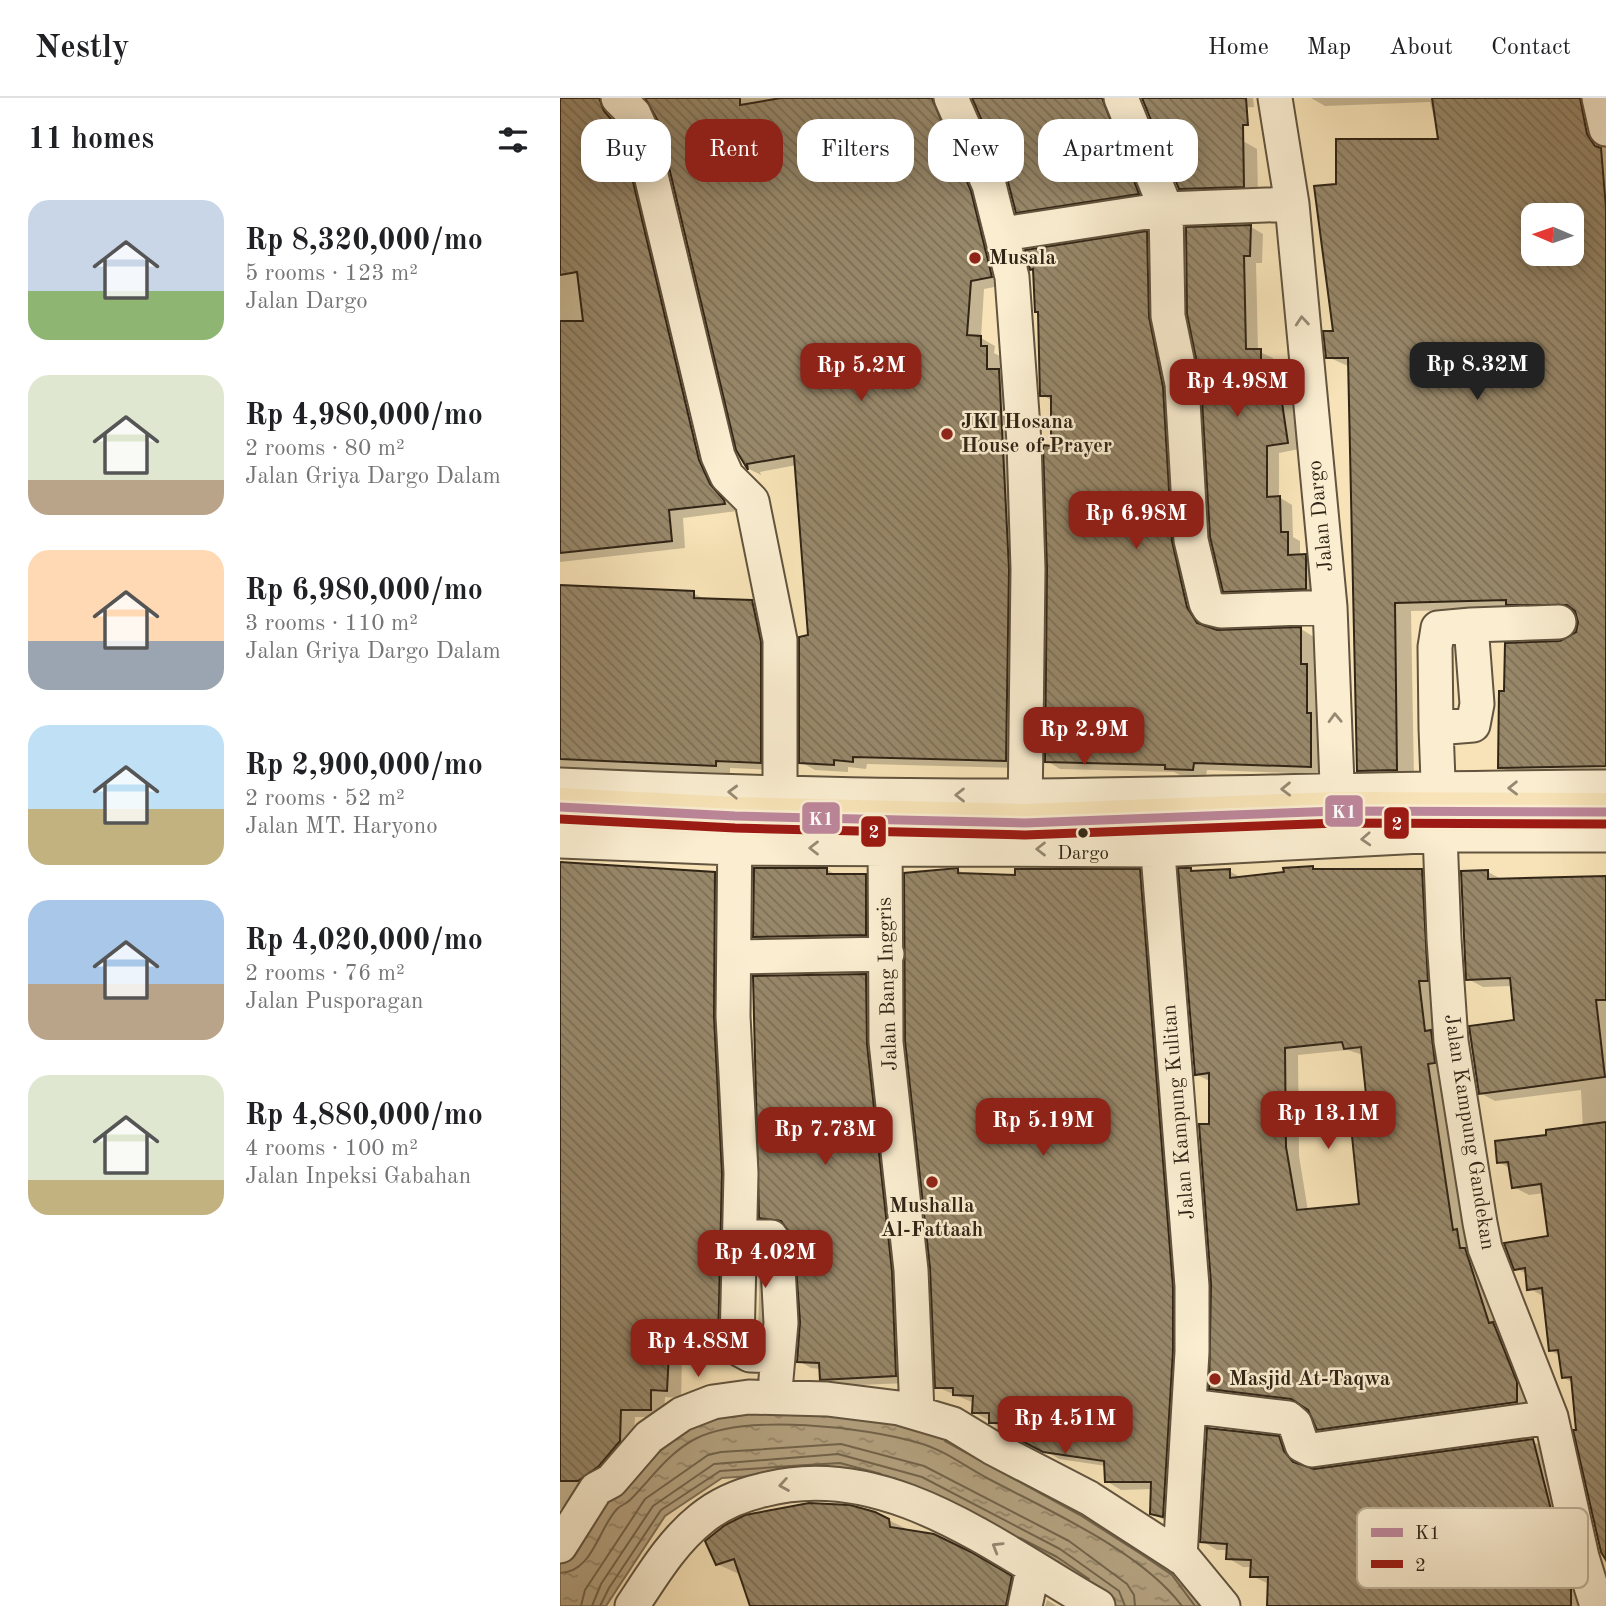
<!DOCTYPE html>
<html lang="en">
<head>
<meta charset="utf-8">
<style>
	:root { --surface:#fff; --page:#f2f2f2; --text:#202124; --muted:#757577; --line:#e0e0e0; --accent:#8f2418 }
	body { margin:0; font-family:"Old Standard TT",serif; background:var(--page); color:var(--text); height:100vh; display:flex; flex-direction:column; font-size:26px; white-space:nowrap }
	* { box-sizing:border-box; margin:0 }
	p { font-size:23px; color:var(--muted) }
	.icon { flex:none; width:38px; height:38px; fill:none; stroke:currentColor; stroke-width:2; stroke-linecap:round; stroke-linejoin:round }
	.map { position:relative; flex:1; overflow:hidden }
	.details { display:flex; flex-direction:column; background:var(--surface); width:560px }
	.details>* { flex:none }
	.hud { position:absolute; left:21px; top:21px; width:665px; height:63px; display:flex; gap:14px }
	.needle { width:46px; rotate:272deg }
	.buttons { position:absolute; left:961px; top:105px; display:grid; gap:14px }
	.buttons a { display:grid; place-items:center; width:63px; height:63px; border-radius:14px; background:var(--surface); box-shadow:0 4px 18px #0003; font-size:35px }
	.price { position:absolute; translate:-50% -60px; padding:0 16px; border-radius:14px; background:var(--accent); color:#fff; font-size:23px; line-height:46px; filter:drop-shadow(0 2px 4px #0008) }
	.price::after { content:''; position:absolute; left:50%; top:42px; width:21px; height:16px; margin-left:-10px; background:inherit; clip-path:polygon(0 0,100% 0,50% 100%) }
	.price.active { background:#222; color:#fff }
	ul { padding:0; list-style:none }
	li { display:flex; align-items:center; gap:21px; height:175px; padding:0 28px }
	li span { display:grid; place-items:center; flex:none; width:196px; height:140px; border-radius:21px; color:#555 }
	li>.icon { margin-inline-start:auto }
	span .icon { width:84px; height:84px; fill:#fffc; stroke-width:1 }
	li b { font-size:30px }
	h2 { display:flex; justify-content:space-between; align-items:center; height:84px; padding:0 28px; font-size:30px }
	.pill { padding:0 24px; border-radius:21px; background:var(--surface); box-shadow:0 4px 18px #0003; font-size:24px; line-height:63px }
	.pill.active { background:var(--accent); color:#fff }
	header { display:flex; align-items:center; gap:42px; box-sizing:border-box; height:98px; padding:0 35px; background:var(--surface); border-bottom:2px solid var(--line) }
	header strong { font-size:33px }
	nav { display:flex; gap:38px; margin-inline-start:auto; font-size:24px }
	main { display:flex; flex:1; min-height:0 }
	.map>svg:first-child { display:block }
</style>
</head>
<body>
<header>
<strong>Nestly</strong>
<nav><a>Home</a><a>Map</a><a>About</a><a>Contact</a></nav>
</header>
<main>
<section class="details">
<h2>11 homes<svg class="icon" aria-label="filters" viewBox="0 0 24 24"><path d="M4 7h16M4 17h16"/><circle cx="9" cy="7" r="2"/><circle cx="15" cy="17" r="2"/></svg></h2>
<ul>
<li><span style="background:linear-gradient(#c9d6e8 65%,#8fb573 0)"><svg class="icon" aria-label="home" viewBox="0 0 24 24"><path d="M3 11l9-7 9 7M6 9v11h12V9"/></svg></span><div><b>Rp 8,320,000/mo</b><p>5 rooms · 123 m²</p><p>Jalan Dargo</p></div></li>
<li><span style="background:linear-gradient(#dfe7d0 75%,#b9a48a 0)"><svg class="icon" aria-label="home" viewBox="0 0 24 24"><path d="M3 11l9-7 9 7M6 9v11h12V9"/></svg></span><div><b>Rp 4,980,000/mo</b><p>2 rooms · 80 m²</p><p>Jalan Griya Dargo Dalam</p></div></li>
<li><span style="background:linear-gradient(#ffd9b3 65%,#9aa5b1 0)"><svg class="icon" aria-label="home" viewBox="0 0 24 24"><path d="M3 11l9-7 9 7M6 9v11h12V9"/></svg></span><div><b>Rp 6,980,000/mo</b><p>3 rooms · 110 m²</p><p>Jalan Griya Dargo Dalam</p></div></li>
<li><span style="background:linear-gradient(#bfe0f5 60%,#c2b280 0)"><svg class="icon" aria-label="home" viewBox="0 0 24 24"><path d="M3 11l9-7 9 7M6 9v11h12V9"/></svg></span><div><b>Rp 2,900,000/mo</b><p>2 rooms · 52 m²</p><p>Jalan MT. Haryono</p></div></li>
<li><span style="background:linear-gradient(#a9c7e8 60%,#b9a48a 0)"><svg class="icon" aria-label="home" viewBox="0 0 24 24"><path d="M3 11l9-7 9 7M6 9v11h12V9"/></svg></span><div><b>Rp 4,020,000/mo</b><p>2 rooms · 76 m²</p><p>Jalan Pusporagan</p></div></li>
<li><span style="background:linear-gradient(#dfe7d0 75%,#c2b280 0)"><svg class="icon" aria-label="home" viewBox="0 0 24 24"><path d="M3 11l9-7 9 7M6 9v11h12V9"/></svg></span><div><b>Rp 4,880,000/mo</b><p>4 rooms · 100 m²</p><p>Jalan Inpeksi Gabahan</p></div></li>
</ul>
</section>
<div class="map">
<svg width="1046" height="1508" viewBox="0 0 1046 1508">
	<defs>
		<pattern id="water-ripples" width="26" height="14" patternUnits="userSpaceOnUse" patternTransform="scale(1.75)"><rect width="26" height="14" fill="#b4a280"/><path d="M2 4q2-2 4 0t4 0M15 11q2-2 4 0t4 0" fill="none" stroke="#938468"/></pattern>
		<pattern id="building-back-hatch" width="6" height="6" patternUnits="userSpaceOnUse" patternTransform="scale(1.75)"><rect width="6" height="6" fill="#98886a"/><path d="M-1 5l2 2M0 0l6 6M5-1l2 2" fill="none" stroke="#7d6f56"/></pattern>
	</defs>
	<rect width="100%" height="100%" fill="#f7e3b7"/>
	<filter id="stains"><feTurbulence type="fractalNoise" baseFrequency=".00286" numOctaves="4"/><feColorMatrix values="0 0 0 0 .2 0 0 0 0 .09 0 0 0 0 .02 0 0 0 .5 -.17"/></filter>
	<radialGradient id="worn" r=".72"><stop offset=".6" stop-color="#630" stop-opacity="0"/><stop offset="1" stop-color="#630" stop-opacity=".3"/></radialGradient>
	<path fill="url(#water-ripples)" stroke="#807056" stroke-width="2" d="M154,1306L339,1313L528,1403L655,1508H552L279,1372L162,1380L105,1418L46,1508H0V1453L39,1390Z"/>
	<path fill="#0003" fill-rule="evenodd" d="M0,0H56L74,43L164,396L177,413L123,420L125,450L0,464Z
		M88,0H388L424,103L445,187L424,191L421,240L435,248L434,255L440,258V274L453,281L460,670L307,666L306,671L288,669V674L255,672L241,664L250,539L237,367L200,374L201,377L189,371L178,351L99,22Z
		M414,0H558L592,103L472,122L457,113L448,79Z
		M584,0H693L694,9L659,11L683,43L697,51L698,96L635,98L620,90Z
		M751,0H1040L1046,49V677L957,678L940,669L946,595L1001,545L1017,535L1020,524L1017,515H964L957,511L851,513L854,681L815,682L798,672L790,269L768,259L775,234L778,87L880,42L870,4L765,8ZM973,117H1012V156H973Z
		M691,129L703,136L702,165H696L698,253L713,260V281L730,287L739,351L719,355V399L732,407L733,439L740,443V458L758,465V497L677,500L665,493L643,284Z
		M587,135L600,143L640,519L648,531L656,533L741,531L754,539V572L760,575L764,676L647,672L646,678L620,677L614,674L500,671L487,663L493,303L482,297L480,215L475,173L472,171Z
		M0,489L133,495L146,502L192,504L206,512L214,672L170,670V675L0,670Z
		M0,766L155,776L168,784L171,1255L149,1256V1261H122L121,1300L105,1299L104,1319H75L73,1351L18,1412L0,1411Z
		M752,770L757,773H862L875,781L880,973L905,1138L910,1141L970,1311L772,1338L759,1331L749,1311L745,1308L664,1298L651,1290V984L636,976L630,771L636,775L669,773L682,780ZM788,952L803,957L809,1008L801,1107L748,1113L739,1058L738,957Z
		M266,771L278,778H305L317,785L318,843L207,845L195,838Z
		M398,772L406,777L457,779L579,773L594,781L626,1198L606,1423L591,1415L592,1391L561,1392L546,1383V1368L499,1361L452,1332H445L414,1314V1305L377,1289Z
		M928,774L943,782L1046,779V1466L1018,1333L1013,1285L1003,1279L1000,1258L990,1252L984,1199L969,1190L968,1177L956,1170L990,1140L984,1095L969,1097L954,1089L951,1071L939,1064L937,1044L1023,1031L1021,992L935,1003L920,995L956,923L952,888L923,889L908,881Z
		M306,877L318,885L348,1285L274,1288L261,1281V1271L251,1270L239,1263L242,1224L236,1140L227,1128L214,1126L201,1119Z
		M200,1163L209,1168V1243L198,1237Z
		M718,1340L733,1349L743,1369L754,1373L972,1343L987,1351L1029,1508H709V1486L692,1478V1469H683L668,1460V1452H657L642,1443Z
		M314,1415L472,1492L470,1508H188L192,1506L181,1477L157,1466Z
		M487,1502L497,1508H485Z"/>
	<g fill="none" stroke-linecap="round" stroke-linejoin="round">
		<path stroke="#72644b" stroke-width="2" d="M385,1343L520,1417L581,1456L612,1477L635,1508
			M247,1367L280,1365L321,1376
			M460,1440L497,1459L529,1481
			M0,1475C33,1474 38,1431 57,1411C61,1407 66,1406 70,1402C92,1380 107,1356 135,1341C185,1315 306,1329 359,1345C384,1352 403,1367 425,1379C487,1412 580,1452 622,1508
			M21,1508L25,1492L85,1401L148,1357L161,1354L281,1346L364,1368L509,1443L567,1486L574,1497L575,1508
			M32,1508L41,1486L93,1408L154,1366L278,1356L362,1379L500,1451L559,1493L565,1508
			M40,1508L49,1490L101,1412L160,1373L246,1367"/>
	</g>
	<path fill="url(#building-back-hatch)" stroke="#312516" stroke-width="2" fill-rule="evenodd" d="M0,0H39L44,13L61,33L139,362L150,386L164,402L165,406L109,412L112,443L0,455V223H23L17,174L0,177Z
		M85,0H180V7L221,0H372L411,93L432,179L411,183L407,237L421,238V248H427V271H439L449,471L446,663L293,659V664L274,662V667L239,665V539L248,537L234,358L187,366L188,372L176,352L98,23Z
		M412,0H542L579,96L456,115L447,80Z
		M582,0H686L688,27H683L684,89L619,91Z
		M872,0H1020L1027,36L1035,48L1041,50L1046,110V668L938,670L939,593H944L945,545L1000,543L1016,534L1018,524L1015,513L1007,507H946V502L835,505L837,672L797,673L788,260H766L763,233H773L754,88L776,86V41H878ZM973,117H1012V156H973Z
		M691,127L690,158H684L686,251H701V281L718,278L728,345L707,348V399L720,398L721,434H728V457L746,456V491L663,494L650,439L641,285L627,216L626,129Z
		M587,133L589,219L603,289L612,443L627,509L637,525L657,532L741,529V566H747V615H751V669L634,665L633,672L605,671V667L485,664L487,471L483,347L491,348V298H480L478,214H475L473,171L470,172L465,152Z
		M0,487L134,493V500L192,502L201,544V665L156,663V668L0,661Z
		M0,764L155,774L154,919L162,1075L158,1248L135,1249V1254H109L107,1293L91,1292V1312H61L60,1343L39,1368L18,1383H0Z
		M753,768V771H862L868,883H859L865,933L871,932L875,965L868,966L893,1132L897,1131L900,1150H905L929,1225L933,1224L957,1284V1304L757,1332L748,1312L731,1301L649,1291L651,1186L639,1026H649V975L635,977L618,770H631V773L670,771V780L724,774L723,770ZM782,944L784,951L801,949L807,1006L789,1009L799,1106L737,1112L726,1049L725,950Z
		M194,770H267V776H306V837L193,839Z
		M398,770V775L455,777V771H580L613,1189V1253L603,1419L590,1416L591,1384H545L544,1363L483,1354L456,1340V1335L451,1334L452,1325H429V1315H412L413,1298L393,1297V1290H375L370,1170L345,943L344,775Z
		M928,772V781L1046,778V902H1036L1045,979L919,996L909,928L954,922L950,880L906,882L901,773Z
		M306,876L307,946L332,1173L336,1278L260,1282L259,1265L237,1264L240,1224L234,1141L221,1123L199,1120L193,878Z
		M1046,1024V1462L1041,1454L1013,1332H1016L1011,1279L1002,1280L998,1252L989,1253L982,1190L967,1192L965,1170L954,1172L944,1145L988,1138L981,1086L952,1090L948,1064L937,1065L935,1043L986,1037V1032Z
		M647,1330L719,1338L724,1353L733,1364L754,1371L973,1341L1011,1490V1508H707L708,1479H690L691,1462L666,1461L667,1446L640,1444Z
		M249,1405L290,1407L315,1414L329,1421L330,1429L374,1436L411,1454L452,1478L446,1508H190L174,1461L156,1467L145,1443L165,1427L185,1417Z"/>
	<g fill="none" stroke-linecap="round" stroke-linejoin="round">
		<defs>
			<path id="minor" d="M58,0L74,16L79,27L158,358L167,378L192,403L220,542V718
				M391,0L429,87L452,179L464,344L468,471L465,717
				M561,0L606,111L608,218L622,286L631,442L646,505L649,510L661,513L770,509
				M715,0L732,106L770,509L778,711
				M1039,0L1046,31
				M443,136L606,111L732,106
				M911,527L917,606L913,627L876,630L875,549L878,530Z
				M911,527L999,524
				M876,630L884,841L891,943L920,1125L925,1150L991,1319L1022,1459L1037,1508
				M0,687C155,694 310,699 465,698C659,696 852,690 1046,689
				M175,728L173,918L181,1075L177,1247L179,1251L190,1257L218,1258
				M325,730L326,944L351,1172L357,1314
				M596,730L632,1188V1254L620,1459
				M0,743L174,750L598,752L881,737H1046
				M174,859L327,856
				M178,1139H211L217,1150L221,1225L216,1281
				M629,1308L728,1320L735,1326L742,1347L752,1352L991,1319
				M0,1448L36,1391L51,1383L89,1339L122,1316L153,1304L189,1299L267,1301L339,1310L393,1326L431,1349L529,1400L625,1462L663,1508
				M72,1508C92,1478 112,1444 141,1421C159,1406 181,1397 203,1392C326,1359 437,1451 538,1508
				M465,1508L473,1471"/>
			<path id="major" d="M0,709L175,718L465,725L778,713L1046,714"/>
		</defs>
		<use href="#minor" stroke="#62543e" stroke-width="37"/>
		<use href="#major" stroke="#312516" stroke-width="42"/>
		<use href="#minor" stroke="#faedd0" stroke-width="33"/>
		<use href="#major" stroke="#f7e3b7" stroke-width="38"/>
		<defs>
			<path id="bus-1" d="M0,709L175,718L465,725L778,713L1046,714"/>
			<path id="bus-2" d="M0,721L175,730L465,737L778,725L1046,726"/>
		</defs>
		<use href="#bus-1" stroke="#faedd0" stroke-width="14"/>
		<use href="#bus-2" stroke="#faedd0" stroke-width="14"/>
		<use href="#bus-1" stroke="#bc869a" stroke-width="9"/>
		<use href="#bus-2" stroke="#9c1a13" stroke-width="9"/>
	</g>
	<defs><path id="oneway-chevron" d="M-2-3.5L2.5 0L-2 3.5" fill="none" stroke-width="1.6" stroke-linecap="round" stroke-linejoin="round" transform="scale(1.75)"/></defs>
	<g stroke="#968973">
		<use href="#oneway-chevron" transform="translate(742 223) rotate(-95)"/>
		<use href="#oneway-chevron" transform="translate(775 620) rotate(-92)"/>
		<use href="#oneway-chevron" transform="translate(953 690) rotate(179)"/>
		<use href="#oneway-chevron" transform="translate(726 691) rotate(179)"/>
		<use href="#oneway-chevron" transform="translate(173 694) rotate(-178)"/>
		<use href="#oneway-chevron" transform="translate(400 697) rotate(-180)"/>
		<use href="#oneway-chevron" transform="translate(806 741) rotate(177)"/>
		<use href="#oneway-chevron" transform="translate(254 750) rotate(-180)"/>
		<use href="#oneway-chevron" transform="translate(481 751) rotate(-180)"/>
		<use href="#oneway-chevron" transform="translate(224 1387) rotate(170)"/>
		<use href="#oneway-chevron" transform="translate(437 1449) rotate(-149)"/>
	</g>
	<g fill="#8f2418" stroke="#faedd0" stroke-width="2.5">
		<circle cx="415" cy="160" r="7"/>
		<circle cx="387" cy="336" r="7"/>
		<circle cx="372" cy="1084" r="7"/>
		<circle cx="655" cy="1281" r="7"/>
	</g>
	<circle fill="#312516" stroke="#faedd0" stroke-width="2.5" cx="523" cy="735" r="6"/>
	<g text-anchor="middle" dominant-baseline="central" stroke-width="5" stroke-linejoin="round" paint-order="stroke">
		<g font-size="19" fill="#312516" stroke="#faedd0">
			<text x="523" y="756">Dargo</text>
		</g>
		<g font-size="21" font-weight="bold" fill="#312516" stroke="#faedd0" text-anchor="start">
			<text x="429" y="160">Musala</text>
			<text x="401" y="324">JKI Hosana<tspan x="401" dy="24">House of Prayer</tspan></text>
			<text x="372" y="1108" text-anchor="middle">Mushalla<tspan x="372" dy="24">Al-Fattaah</tspan></text>
			<text x="669" y="1281">Masjid At-Taqwa</text>
		</g>
		<g font-size="21" fill="#312516" stroke="#faedd0">
			<text transform="translate(761 418) rotate(-96)">Jalan Dargo</text>
			<text transform="translate(328 886) rotate(-92)">Jalan Bang Inggris</text>
			<text transform="translate(619 1014) rotate(-95)">Jalan Kampung Kulitan</text>
			<text transform="translate(909 1034) rotate(81)">Jalan Kampung Gandekan</text>
		</g>
	</g>
	<rect x="797" y="1410" width="231" height="80" rx="10" fill="#faedd0" stroke="#beb198" stroke-width="2"/>
	<rect x="811" y="1430" width="32" height="9" fill="#bc869a"/>
	<rect x="811" y="1462" width="32" height="8" fill="#9c1a13"/>
	<g font-size="19" fill="#312516">
		<text x="855" y="1441">K1</text>
		<text x="855" y="1473">2</text>
	</g>
	<g stroke="#faedd0" stroke-width="2.5">
		<rect x="764" y="696" width="40" height="34" rx="7" fill="#bc869a"/>
		<rect x="241" y="703" width="40" height="34" rx="7" fill="#bc869a"/>
		<rect x="823" y="708" width="27" height="34" rx="7" fill="#9c1a13"/>
		<rect x="300" y="717" width="27" height="33" rx="7" fill="#9c1a13"/>
	</g>
	<g font-size="19" text-anchor="middle" font-weight="bold" fill="#fff">
		<text x="784" y="720">K1</text>
		<text x="261" y="727">K1</text>
		<text x="837" y="732">2</text>
		<text x="314" y="740">2</text>
	</g>
	<rect width="100%" height="100%" filter="url(#stains)"/>
	<rect width="100%" height="100%" fill="url(#worn)"/>
</svg>
<div class="buttons">
<a><svg class="needle" viewBox="-14 -14 28 28"><path d="M0-13l5 13h-10z" fill="#e53935"/><path d="M0 13l5-13h-10z" fill="#757577"/></svg></a>
</div>
<b class="price active" style="left:917px;top:304px">Rp 8.32M</b>
<b class="price" style="left:301px;top:305px">Rp 5.2M</b>
<b class="price" style="left:677px;top:321px">Rp 4.98M</b>
<b class="price" style="left:576px;top:453px">Rp 6.98M</b>
<b class="price" style="left:524px;top:669px">Rp 2.9M</b>
<b class="price" style="left:768px;top:1053px">Rp 13.1M</b>
<b class="price" style="left:483px;top:1060px">Rp 5.19M</b>
<b class="price" style="left:265px;top:1069px">Rp 7.73M</b>
<b class="price" style="left:205px;top:1192px">Rp 4.02M</b>
<b class="price" style="left:138px;top:1281px">Rp 4.88M</b>
<b class="price" style="left:505px;top:1358px">Rp 4.51M</b>
<div class="hud">
<a class="pill">Buy</a>
<a class="pill active">Rent</a>
<a class="pill">Filters</a>
<a class="pill">New</a>
<a class="pill">Apartment</a>
</div>
</div>
</main>
</body>
</html>
